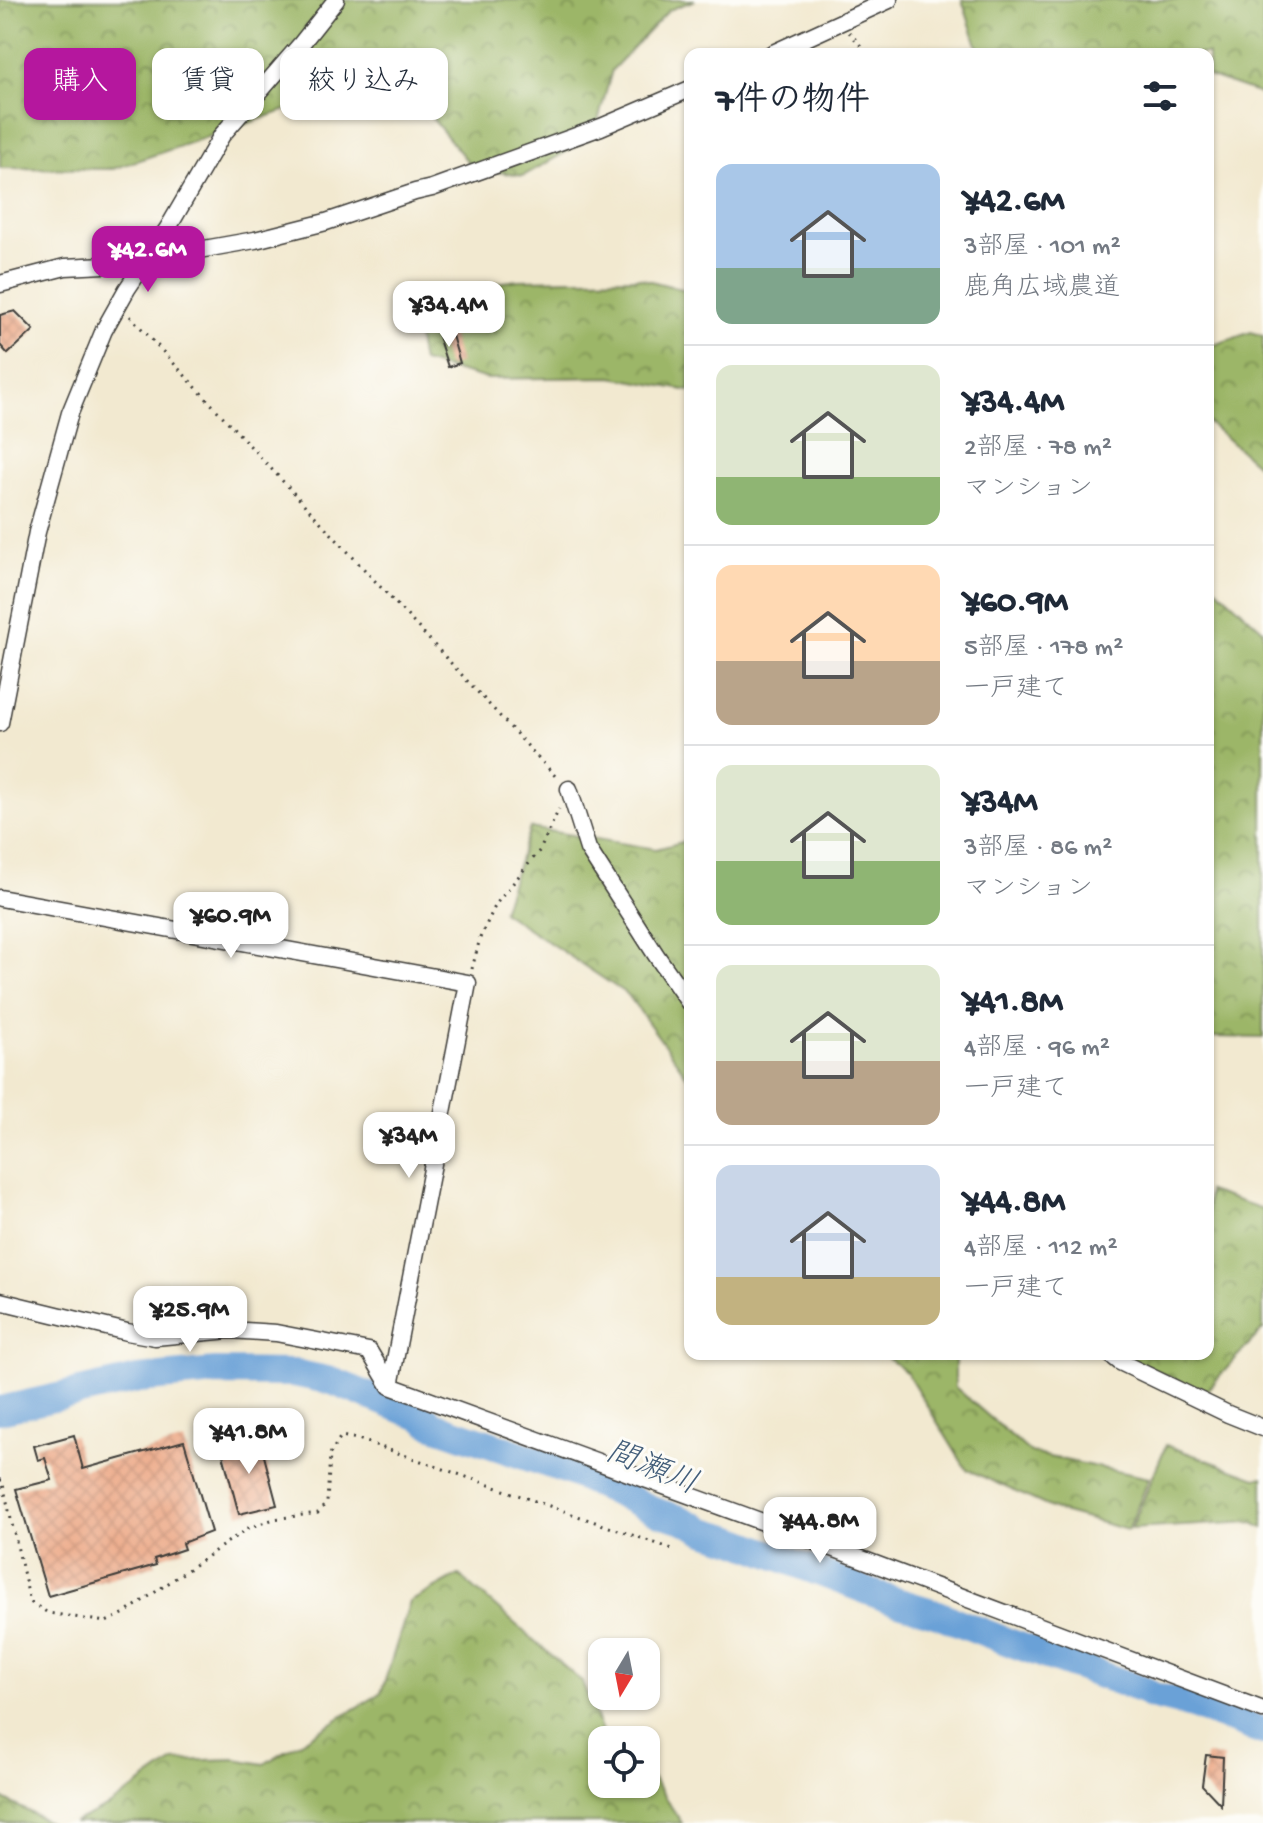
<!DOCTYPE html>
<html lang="ja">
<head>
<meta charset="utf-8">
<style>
	:root { --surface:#fff; --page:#f2f2f3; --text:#1f2937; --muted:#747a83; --line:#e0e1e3; --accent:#b5179e }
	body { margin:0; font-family:"Gochi Hand","Klee One",sans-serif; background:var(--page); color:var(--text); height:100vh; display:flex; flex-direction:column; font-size:30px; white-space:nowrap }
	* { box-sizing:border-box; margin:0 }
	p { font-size:26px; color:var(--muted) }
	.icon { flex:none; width:44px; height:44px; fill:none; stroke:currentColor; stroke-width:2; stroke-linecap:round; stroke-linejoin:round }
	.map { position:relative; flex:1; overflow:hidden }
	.details { position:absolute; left:684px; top:48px; width:530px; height:1312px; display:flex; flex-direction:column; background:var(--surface); border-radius:16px; box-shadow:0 2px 6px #0004 }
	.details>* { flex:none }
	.guide { position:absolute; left:24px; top:48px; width:540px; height:72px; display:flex; gap:16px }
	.needle { width:52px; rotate:190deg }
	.controls { position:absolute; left:588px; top:1638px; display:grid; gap:16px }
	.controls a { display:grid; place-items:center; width:72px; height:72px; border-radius:16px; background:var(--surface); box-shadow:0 2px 6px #0004; font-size:40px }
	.price { position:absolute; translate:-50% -68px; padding:0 18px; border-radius:16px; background:#fff; color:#222; font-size:26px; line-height:52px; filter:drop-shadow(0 2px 4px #0008) }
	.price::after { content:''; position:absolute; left:50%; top:48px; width:24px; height:18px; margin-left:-12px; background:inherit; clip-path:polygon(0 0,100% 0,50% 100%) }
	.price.selected { background:var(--accent); color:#fff }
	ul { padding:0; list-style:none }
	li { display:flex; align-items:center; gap:24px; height:200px; padding:0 32px }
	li+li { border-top:2px solid var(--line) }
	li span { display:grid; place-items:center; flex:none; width:224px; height:160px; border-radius:16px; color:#555 }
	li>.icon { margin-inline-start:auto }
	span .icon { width:96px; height:96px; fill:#fffc; stroke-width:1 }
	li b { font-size:34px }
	h2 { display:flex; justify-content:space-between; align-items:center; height:96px; padding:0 32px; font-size:34px }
	.pill { padding:0 28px; border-radius:16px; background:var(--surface); box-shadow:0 2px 6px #0004; font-size:28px; line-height:72px }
	.pill.selected { background:var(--accent); color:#fff }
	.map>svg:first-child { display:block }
</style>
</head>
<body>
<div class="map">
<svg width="1263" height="1823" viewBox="0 0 1263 1823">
	<defs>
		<pattern id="forest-crowns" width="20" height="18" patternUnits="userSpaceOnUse" patternTransform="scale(2)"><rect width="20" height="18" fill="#9cb667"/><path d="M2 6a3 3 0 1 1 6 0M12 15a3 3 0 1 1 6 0" fill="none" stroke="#7e9354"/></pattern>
		<pattern id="building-cross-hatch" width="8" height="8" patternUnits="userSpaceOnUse" patternTransform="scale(2)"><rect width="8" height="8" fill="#eca785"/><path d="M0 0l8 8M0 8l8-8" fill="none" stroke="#ca8f72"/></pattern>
	</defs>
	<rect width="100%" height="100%" fill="#fdfcf7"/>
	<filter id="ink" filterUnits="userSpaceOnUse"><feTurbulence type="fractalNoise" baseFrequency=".0125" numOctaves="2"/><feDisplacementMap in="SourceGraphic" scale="16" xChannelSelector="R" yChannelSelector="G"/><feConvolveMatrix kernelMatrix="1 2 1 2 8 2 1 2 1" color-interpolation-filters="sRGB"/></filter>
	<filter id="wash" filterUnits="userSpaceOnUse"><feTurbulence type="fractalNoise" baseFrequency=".006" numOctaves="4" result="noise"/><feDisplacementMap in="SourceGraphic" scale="32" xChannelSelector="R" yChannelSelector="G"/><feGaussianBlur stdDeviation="1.8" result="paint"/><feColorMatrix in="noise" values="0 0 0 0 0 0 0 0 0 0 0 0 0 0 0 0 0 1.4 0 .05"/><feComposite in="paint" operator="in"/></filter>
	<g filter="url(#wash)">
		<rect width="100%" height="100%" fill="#f2e9d0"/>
		<path fill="url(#forest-crowns)" stroke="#5c6942" stroke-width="2" d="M0,0H695L669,10L612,70L594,136L523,176L473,168L401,80L316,100L113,169L0,168Z
			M962,0H1263V95L1208,76V54H1148L1143,52L1137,54H980Z
			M639,278L690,291V391L611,377L488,379L422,362L410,296L517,280Z
			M1251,332L1263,336V470L1208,422V347Z
			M1208,580L1263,630V1038L1208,1037Z
			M530,828L656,849L690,840V1080L628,995L502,911Z
			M1208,1191L1263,1209V1329L1205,1392L1115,1354H1208Z
			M883,1354H955V1387L1031,1453L1149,1478L1128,1530L1058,1511L966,1469L907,1373Z
			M1166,1445L1256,1478L1263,1476V1528L1252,1522L1131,1529Z
			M459,1575L582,1682L603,1734L610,1740H602V1784H646V1769L682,1823H73L109,1806L174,1761L235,1759L264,1764L381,1693L410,1602Z
			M0,1797L50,1823H0Z"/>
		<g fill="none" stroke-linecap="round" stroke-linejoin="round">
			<path stroke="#6aa1d7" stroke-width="28" d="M0,1410L138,1379L216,1372L294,1373L332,1381L428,1420V1423L571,1472L660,1513L681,1519L705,1531L735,1540L886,1598L935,1613L1011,1643L1146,1691L1150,1695L1191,1705L1263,1731"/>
		</g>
		<g id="blocks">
			<path fill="url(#building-cross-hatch)" d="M15,311L34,330L8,354L0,345V315Z
				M451,332L460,363L448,367L438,336Z
				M74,1435L83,1469L184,1441L211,1532L182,1543L184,1549L154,1559L156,1565L48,1596L16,1489L52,1480L45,1458L38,1460L34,1446Z
				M259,1437L277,1505L239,1514L221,1447Z
				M1206,1755L1223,1757L1221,1805L1202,1785Z"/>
		</g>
	</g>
	<g filter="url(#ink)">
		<use href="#blocks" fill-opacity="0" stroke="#3c3b37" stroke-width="2"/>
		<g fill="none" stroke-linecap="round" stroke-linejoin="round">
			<defs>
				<path id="minor" d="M771,54L889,0
					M153,251H193L255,240L326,222L415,192L432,188L601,127L690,89
					M0,284L65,267L145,263
					M0,723L37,532L70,413L104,330L127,289L168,228L222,135L301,44L336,0
					M569,789L588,849L656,955L690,1004
					M0,898L468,983L390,1386
					M0,1301L127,1332L155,1337L229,1330L276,1333L369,1351L390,1386L790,1532L1263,1710
					M1110,1354L1120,1362L1228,1414L1263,1428"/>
			</defs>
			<use href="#minor" stroke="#3c3b37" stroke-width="19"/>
			<path stroke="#3c3b37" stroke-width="3" stroke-dasharray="2 6" stroke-linecap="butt" d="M849,32L868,54
				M130,316L559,780
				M472,969L480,938L496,904L540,850L559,809
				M0,1480H2L30,1602L48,1613L106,1622L125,1613L248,1528L274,1519L318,1513L327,1502L330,1454L341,1436L358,1439L675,1550"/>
			<use href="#minor" stroke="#fff" stroke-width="16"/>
		</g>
	</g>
	<g text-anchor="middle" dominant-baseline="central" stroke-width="6" stroke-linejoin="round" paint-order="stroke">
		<g font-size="32" font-style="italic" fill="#435e7a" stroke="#fdfcf7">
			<text transform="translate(651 1470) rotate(22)">間瀬川</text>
		</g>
	</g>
</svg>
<div class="controls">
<a><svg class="needle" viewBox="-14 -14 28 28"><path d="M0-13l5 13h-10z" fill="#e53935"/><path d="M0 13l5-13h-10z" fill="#747a83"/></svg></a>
<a><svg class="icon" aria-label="locate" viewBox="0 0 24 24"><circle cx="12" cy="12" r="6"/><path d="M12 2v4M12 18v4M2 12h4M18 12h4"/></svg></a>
</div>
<b class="price selected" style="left:148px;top:294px">¥42.6M</b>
<b class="price" style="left:449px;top:349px">¥34.4M</b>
<b class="price" style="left:231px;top:960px">¥60.9M</b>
<b class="price" style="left:409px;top:1180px">¥34M</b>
<b class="price" style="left:190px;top:1354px">¥25.9M</b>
<b class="price" style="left:249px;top:1476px">¥41.8M</b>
<b class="price" style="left:820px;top:1565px">¥44.8M</b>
<div class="guide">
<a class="pill selected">購入</a>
<a class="pill">賃貸</a>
<a class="pill">絞り込み</a>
</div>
<section class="details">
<h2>7件の物件<svg class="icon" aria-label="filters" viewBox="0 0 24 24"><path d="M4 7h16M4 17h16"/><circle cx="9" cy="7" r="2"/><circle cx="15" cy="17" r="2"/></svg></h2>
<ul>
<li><span style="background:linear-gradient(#a9c7e8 65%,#7fa58c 0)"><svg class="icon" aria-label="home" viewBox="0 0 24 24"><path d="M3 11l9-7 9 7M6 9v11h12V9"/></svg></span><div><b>¥42.6M</b><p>3部屋 · 101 m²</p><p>鹿角広域農道</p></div></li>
<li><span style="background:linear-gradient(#dfe7d0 70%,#8fb573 0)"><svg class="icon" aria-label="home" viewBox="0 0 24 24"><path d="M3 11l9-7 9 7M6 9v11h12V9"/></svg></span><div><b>¥34.4M</b><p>2部屋 · 78 m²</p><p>マンション</p></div></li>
<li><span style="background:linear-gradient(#ffd9b3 60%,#b9a48a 0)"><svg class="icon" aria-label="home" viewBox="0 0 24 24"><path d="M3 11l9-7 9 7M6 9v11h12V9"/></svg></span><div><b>¥60.9M</b><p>5部屋 · 178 m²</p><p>一戸建て</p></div></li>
<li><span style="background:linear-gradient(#dfe7d0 60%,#8fb573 0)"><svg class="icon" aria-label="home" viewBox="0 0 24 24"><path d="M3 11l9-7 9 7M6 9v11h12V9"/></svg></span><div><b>¥34M</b><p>3部屋 · 86 m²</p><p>マンション</p></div></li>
<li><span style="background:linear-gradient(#dfe7d0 60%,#b9a48a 0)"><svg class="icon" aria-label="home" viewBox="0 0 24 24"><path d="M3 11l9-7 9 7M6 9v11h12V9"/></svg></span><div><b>¥41.8M</b><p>4部屋 · 96 m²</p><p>一戸建て</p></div></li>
<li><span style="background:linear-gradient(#c9d6e8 70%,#c2b280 0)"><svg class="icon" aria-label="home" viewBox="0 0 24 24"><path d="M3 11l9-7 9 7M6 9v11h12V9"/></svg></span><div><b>¥44.8M</b><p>4部屋 · 112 m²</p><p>一戸建て</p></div></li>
</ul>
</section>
</div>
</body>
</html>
